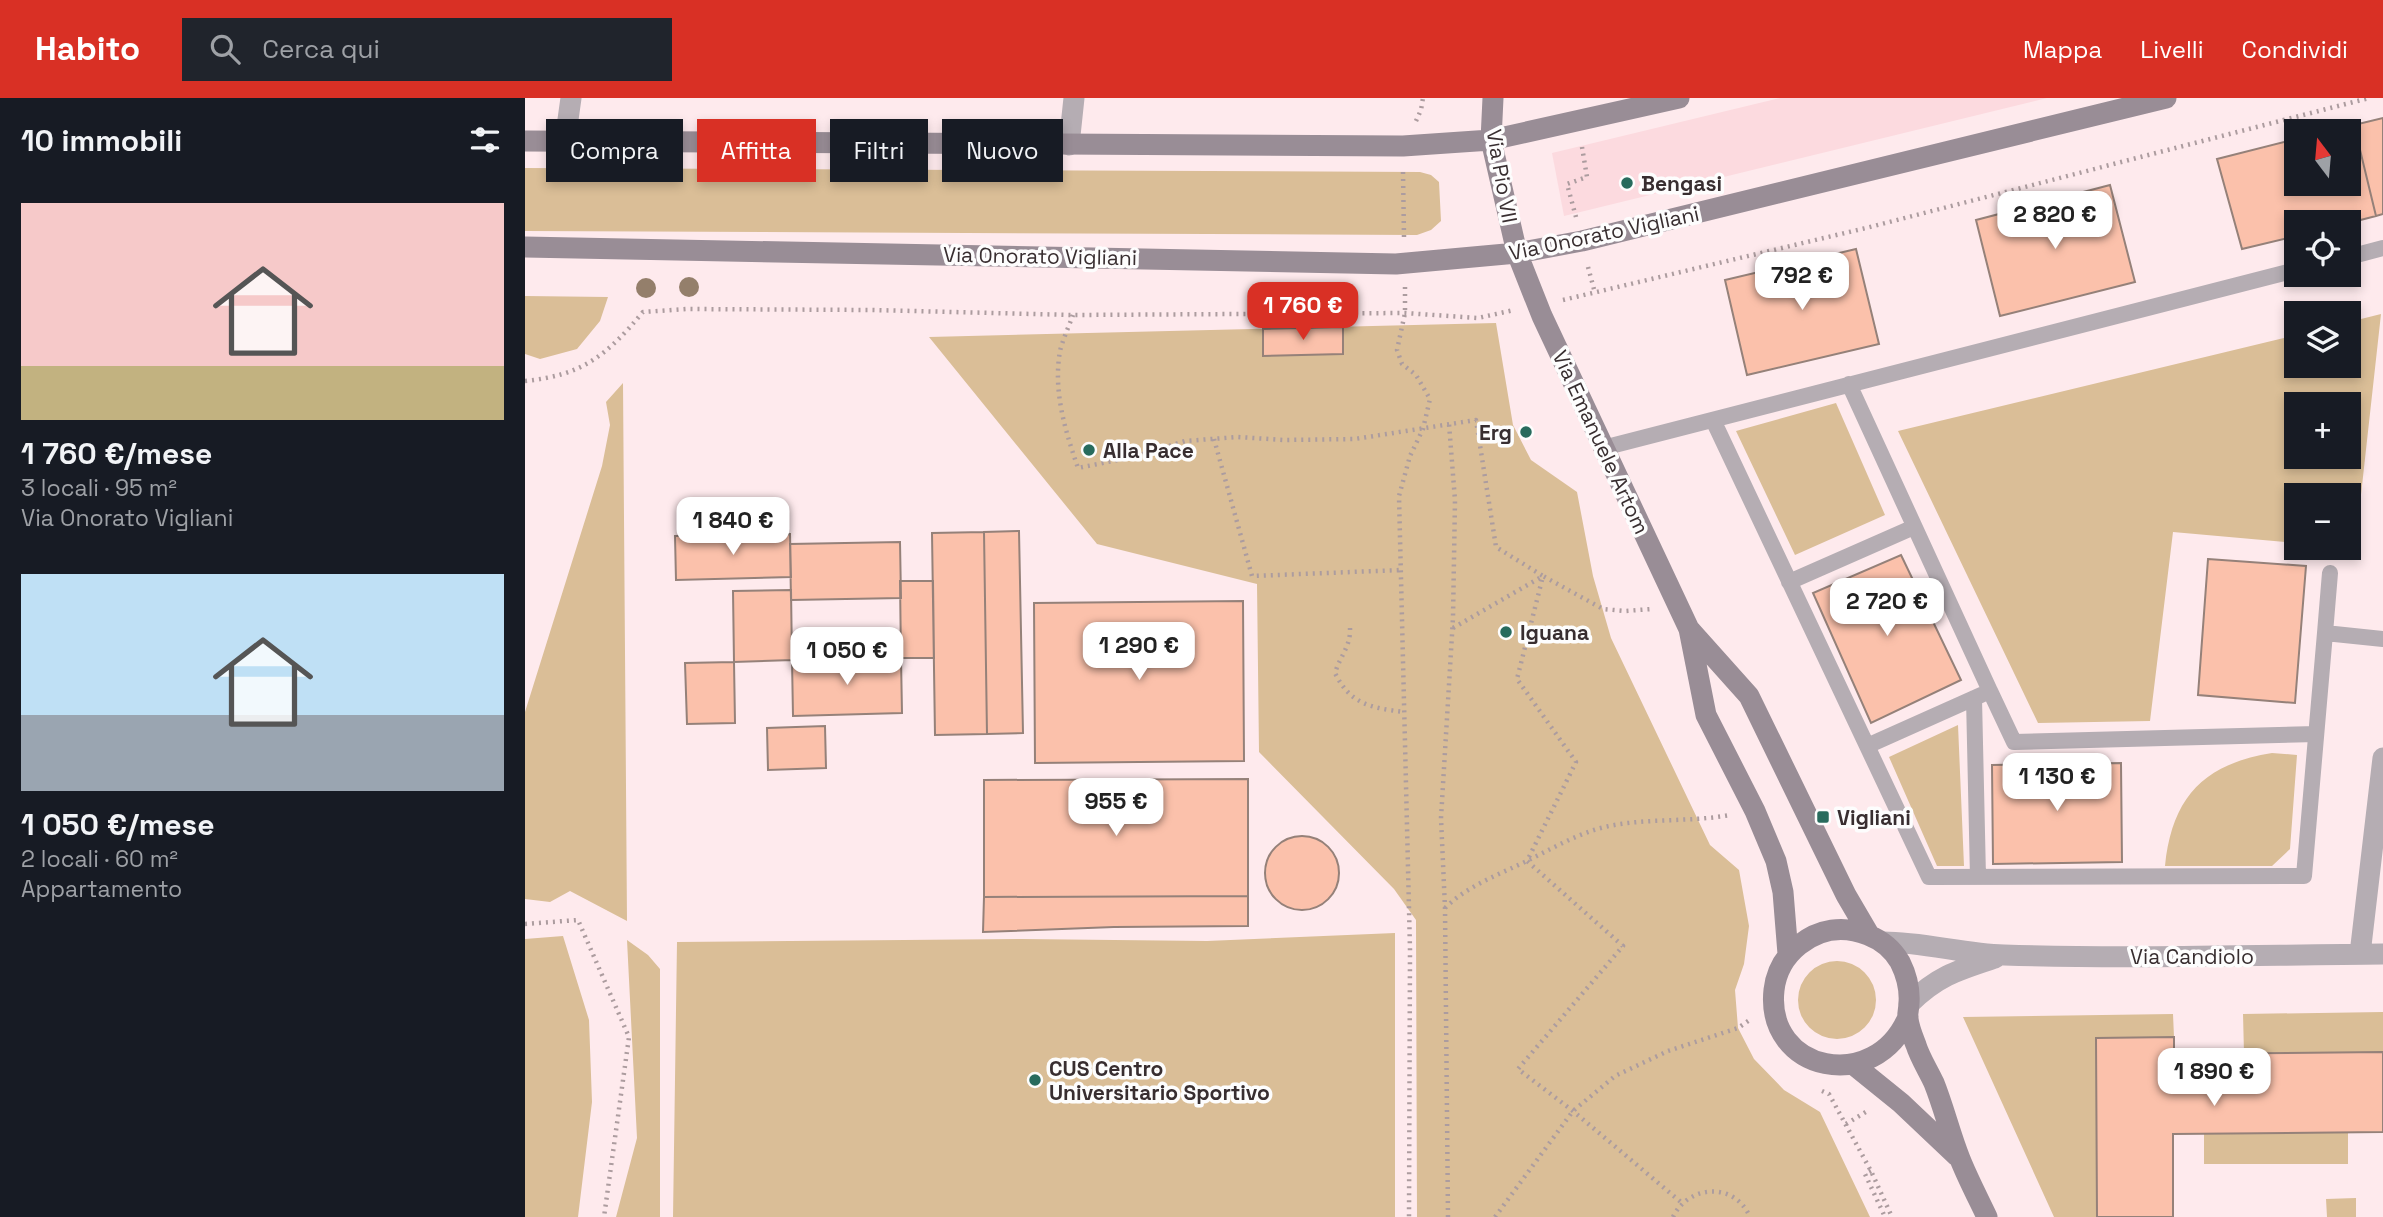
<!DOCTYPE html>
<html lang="it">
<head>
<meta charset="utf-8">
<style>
	:root { --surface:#171b24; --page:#20242c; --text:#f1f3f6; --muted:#9ea1a6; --accent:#d93025 }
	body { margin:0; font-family:"Space Grotesk",sans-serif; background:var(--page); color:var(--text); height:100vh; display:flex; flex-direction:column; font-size:26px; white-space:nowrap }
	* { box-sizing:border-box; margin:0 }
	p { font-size:23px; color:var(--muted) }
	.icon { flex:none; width:38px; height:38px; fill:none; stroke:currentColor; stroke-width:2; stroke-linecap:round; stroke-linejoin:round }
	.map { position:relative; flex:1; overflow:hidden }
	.drawer { display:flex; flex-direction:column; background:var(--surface); width:525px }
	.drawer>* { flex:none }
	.guide { position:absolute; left:21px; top:21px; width:665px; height:63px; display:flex; gap:14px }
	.needle { width:46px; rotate:344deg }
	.controls { position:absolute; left:1759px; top:21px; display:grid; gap:14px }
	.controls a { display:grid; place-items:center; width:77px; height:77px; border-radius:0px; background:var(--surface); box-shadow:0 4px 10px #0003; font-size:35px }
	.price { position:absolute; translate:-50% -60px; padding:0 16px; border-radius:14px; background:#fff; color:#222; font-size:23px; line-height:46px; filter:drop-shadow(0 2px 4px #0008) }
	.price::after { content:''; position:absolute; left:50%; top:42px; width:21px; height:16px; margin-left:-10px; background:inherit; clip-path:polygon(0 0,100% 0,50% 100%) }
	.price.selected { background:var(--accent); color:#fff }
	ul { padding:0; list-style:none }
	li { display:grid; align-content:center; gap:14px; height:371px; padding:0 21px }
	li span { display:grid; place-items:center; height:217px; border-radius:0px; color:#555 }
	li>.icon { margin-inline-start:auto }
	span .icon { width:126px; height:126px; fill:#fffc; stroke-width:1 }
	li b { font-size:30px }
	h2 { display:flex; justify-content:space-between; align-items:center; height:84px; padding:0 21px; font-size:30px }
	.chip { padding:0 24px; border-radius:0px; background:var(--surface); box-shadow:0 4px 10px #0003; font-size:24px; line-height:63px }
	.chip.selected { background:var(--accent); color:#fff }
	header { display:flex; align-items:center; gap:42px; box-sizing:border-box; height:98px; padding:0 35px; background:var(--accent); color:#fff }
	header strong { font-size:33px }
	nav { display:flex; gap:38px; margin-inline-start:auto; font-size:24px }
	.search { width:490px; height:63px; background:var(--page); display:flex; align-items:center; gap:18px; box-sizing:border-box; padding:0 24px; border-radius:0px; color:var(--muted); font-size:26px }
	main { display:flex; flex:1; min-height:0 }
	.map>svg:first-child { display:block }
</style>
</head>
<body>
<header>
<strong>Habito</strong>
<div class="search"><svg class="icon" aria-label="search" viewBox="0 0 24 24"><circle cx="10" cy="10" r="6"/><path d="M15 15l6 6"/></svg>Cerca qui</div>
<nav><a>Mappa</a><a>Livelli</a><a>Condividi</a></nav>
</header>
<main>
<section class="drawer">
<h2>10 immobili<svg class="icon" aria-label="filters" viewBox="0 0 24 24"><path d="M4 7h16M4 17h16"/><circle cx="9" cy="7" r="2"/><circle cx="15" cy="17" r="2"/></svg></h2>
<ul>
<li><span style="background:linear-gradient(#f6c9c9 75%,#c2b280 0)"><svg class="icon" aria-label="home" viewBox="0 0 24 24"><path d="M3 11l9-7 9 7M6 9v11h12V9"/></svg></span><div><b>1 760 €/mese</b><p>3 locali · 95 m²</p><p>Via Onorato Vigliani</p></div></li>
<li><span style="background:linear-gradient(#bfe0f5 65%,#9aa5b1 0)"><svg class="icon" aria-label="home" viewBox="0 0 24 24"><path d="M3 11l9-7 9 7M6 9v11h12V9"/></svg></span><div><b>1 050 €/mese</b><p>2 locali · 60 m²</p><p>Appartamento</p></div></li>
</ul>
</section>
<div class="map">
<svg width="1858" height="1119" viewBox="0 0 1858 1119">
	<rect width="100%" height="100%" fill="#feeaed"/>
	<path fill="#fcdadf" d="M1255,0H1522L1039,118L1027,55Z"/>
	<path fill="#dabe97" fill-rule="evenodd" d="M0,70L895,74L906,77L914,84L916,123L906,132L892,137L0,133Z
		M0,198L83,199L75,223L52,251L15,261L0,256Z
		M1856,216L1830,451L1820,450H1824V397H1771V445L1648,434L1625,623L1513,625L1373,333L1771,237V268H1824V224ZM1771,306H1824V359H1771Z
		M971,225L988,327L1006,362L1052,394L1068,478L1086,540L1185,747L1214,772L1224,828L1219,866L1210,892L1213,930L1229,961L1259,992L1295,1014L1345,1119H892L891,822L869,791L734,654L732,486L572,446L404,239Z
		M98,285L102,823L45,793L25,804L0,801V614L77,368L85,327L81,304Z
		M1311,305L1360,417L1270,457L1211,333Z
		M1433,627L1439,768H1412L1364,659Z
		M1747,655L1772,657L1765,751L1747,768H1640C1647,699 1679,666 1747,655Z
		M870,835V1119H148L152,844L497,841L682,843Z
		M38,838L64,922L67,1004L53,1119H0V841Z
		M102,842L123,857L135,871V1119H91L112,1040Z
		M1273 902a39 39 0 1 1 78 0a39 39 0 1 1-78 0Z
		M1858,914V954L1719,955L1718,916Z
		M1648,916L1649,939L1571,940L1572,1119H1529L1438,919Z
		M1823,1034V1066H1679V1036Z
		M1831,1100V1119H1802L1801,1101Z"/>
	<path fill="#fbc1ab" stroke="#958179" stroke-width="2" d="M1858,20V116L1851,118L1829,27Z
		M1829,27L1851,118L1824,125L1771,124V138L1717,151L1692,61L1771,41V86H1824V33H1803Z
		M1585,87L1610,184L1475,218L1451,122Z
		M1331,151L1354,246L1222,277L1200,182Z
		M818,229V256L738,258V231Z
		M494,433L498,635L462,636L459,434Z
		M459,434L462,636L410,637L407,435Z
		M265,436L266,479L151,482L150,438Z
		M375,444L376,500L266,502L265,446Z
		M1376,457L1436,582L1346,625L1288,495Z
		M1683,461L1781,468L1770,605L1673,597Z
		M375,483H408L409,560H376Z
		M266,492L267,562L209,564L208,493Z
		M718,503L719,663L510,665L509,505Z
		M376,560L377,615L268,618L267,562Z
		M209,564L210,625L162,626L160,565Z
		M300,628L301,670L243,672L242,630Z
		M1596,665L1597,764L1468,766L1467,667Z
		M723,681V798L459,799V682Z
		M740 775a37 37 0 1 1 74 0a37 37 0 1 1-74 0Z
		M723,798V828L589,829L458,834L459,799Z
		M1649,939V956L1858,954V1034L1648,1036V1119H1572L1571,940Z"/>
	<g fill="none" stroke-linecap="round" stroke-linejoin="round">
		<path stroke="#ac9c9f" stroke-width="4.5" stroke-dasharray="2 5" stroke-linecap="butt" d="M891,23L896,12L898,0
			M878,74L879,139
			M1051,119L1042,86L1062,79L1057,49
			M1063,169L1070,195
			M880,189V215L872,252L877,266L891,277L905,301L898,331L885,358L874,398L885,852L884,1119
			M1038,202L1341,130L1844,0
			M548,217C544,228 538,241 535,253C528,293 540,332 553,370L608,359L660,343L713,339L759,342L830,341L951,322L971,449L1018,478L992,581L1051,664L1002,763L1098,848L993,971L1048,1013L1157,1105
			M0,283C58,277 81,258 118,214L161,211L348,212L548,217L880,215L953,220L989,212
			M689,341L727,478L876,472
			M825,530C826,548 815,558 810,575C825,606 846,610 879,614
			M928,530L1018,478L1078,511L1100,513L1127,511
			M920,810C939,791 965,780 989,769C1016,757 1043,740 1072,731C1114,719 1161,725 1205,717
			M0,826L53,822L104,939L79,1119
			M1297,993L1304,996L1346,1073L1367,1119
			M1321,1026L1344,1012
			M1346,1073L1340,1076L1360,1119
			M923,1119L920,810L916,720L928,520L930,402L924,326
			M970,1119L1048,1013L1090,978L1143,953L1213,930L1226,921
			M1148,1119C1164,1086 1210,1084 1225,1119"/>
		<path stroke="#b5adb3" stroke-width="16" d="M1824,159L1858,150
			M1324,286L1465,593L1342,648
			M1188,322L1404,779L1779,778L1800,535L1858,541
			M1078,350L1771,172
			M1264,484L1389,429
			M1800,535L1805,475
			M1465,593L1489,644L1791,636
			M1449,600L1453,779"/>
		<path stroke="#b5adb3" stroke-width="21" d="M40,43L46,0
			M544,47L549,0
			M1358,844C1399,844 1439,856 1479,857C1605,861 1732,857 1858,856
			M1835,856L1858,660
			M1384,906C1412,878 1433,872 1470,860"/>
		<path stroke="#998d96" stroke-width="21" d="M968,0L966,42L992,155L1017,218L1164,531L1181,617L1230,713L1251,763L1258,794L1263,856
			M0,43L878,48L966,42L1154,0
			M0,149L871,166L992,155L1057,143L1641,0
			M1165,532L1224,598L1321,797L1345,838
			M1383,919C1350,997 1240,974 1249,892C1251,874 1259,859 1274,847C1294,831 1318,827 1343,837C1356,842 1368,852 1375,864C1382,878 1385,890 1384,905C1384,911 1382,916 1383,921C1384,930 1388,939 1391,947C1395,960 1403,972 1409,985C1419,1010 1425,1036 1435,1061C1443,1081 1453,1100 1462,1119
			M1329,967L1376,1005L1432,1058"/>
	</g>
	<g fill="#947f6b">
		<circle cx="164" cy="189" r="10"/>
		<circle cx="121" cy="190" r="10"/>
	</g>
	<g fill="#286b5d" stroke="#fdfdfd" stroke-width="2.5">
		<circle cx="1102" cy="85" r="7"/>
		<circle cx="1001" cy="334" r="7"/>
		<circle cx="564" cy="352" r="7"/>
		<circle cx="981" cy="534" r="7"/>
		<rect x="1291" y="712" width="14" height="14" rx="3.5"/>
		<circle cx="510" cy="982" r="7"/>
	</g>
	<g text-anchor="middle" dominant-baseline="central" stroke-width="7" stroke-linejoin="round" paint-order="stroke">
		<g font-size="21" fill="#382e30" stroke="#fdfdfd">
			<text transform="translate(977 78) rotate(80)">Via Pio VII</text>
			<text transform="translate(1079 135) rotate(-12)">Via Onorato Vigliani</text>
			<text transform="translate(515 158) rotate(1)">Via Onorato Vigliani</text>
			<text transform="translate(1076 344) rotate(65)">Via Emanuele Artom</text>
			<text x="1667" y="858">Via Candiolo</text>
		</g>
		<g font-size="21" font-weight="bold" fill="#382e30" stroke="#fdfdfd" text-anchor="start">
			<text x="1116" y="85">Bengasi</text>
			<text x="987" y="334" text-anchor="end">Erg</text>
			<text x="578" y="352">Alla Pace</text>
			<text x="995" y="534">Iguana</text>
			<text x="1312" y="719">Vigliani</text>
			<text x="524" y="970">CUS Centro<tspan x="524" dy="24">Universitario Sportivo</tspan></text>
		</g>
	</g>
</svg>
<div class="controls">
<a><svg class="needle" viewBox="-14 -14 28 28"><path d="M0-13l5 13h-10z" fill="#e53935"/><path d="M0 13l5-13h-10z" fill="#9ea1a6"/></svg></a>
<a><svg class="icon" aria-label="locate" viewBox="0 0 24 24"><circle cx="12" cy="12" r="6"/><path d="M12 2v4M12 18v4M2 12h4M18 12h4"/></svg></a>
<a><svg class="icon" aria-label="layers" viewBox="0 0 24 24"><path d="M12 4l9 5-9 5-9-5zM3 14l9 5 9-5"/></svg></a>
<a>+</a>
<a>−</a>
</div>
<b class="price" style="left:1530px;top:153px">2 820 €</b>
<b class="price" style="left:1277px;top:214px">792 €</b>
<b class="price selected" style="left:778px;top:244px">1 760 €</b>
<b class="price" style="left:208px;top:459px">1 840 €</b>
<b class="price" style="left:1362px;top:540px">2 720 €</b>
<b class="price" style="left:614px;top:584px">1 290 €</b>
<b class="price" style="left:322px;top:589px">1 050 €</b>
<b class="price" style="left:1532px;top:715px">1 130 €</b>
<b class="price" style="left:591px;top:740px">955 €</b>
<b class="price" style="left:1689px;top:1010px">1 890 €</b>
<div class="guide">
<a class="chip">Compra</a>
<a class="chip selected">Affitta</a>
<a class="chip">Filtri</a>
<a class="chip">Nuovo</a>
</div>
</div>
</main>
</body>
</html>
